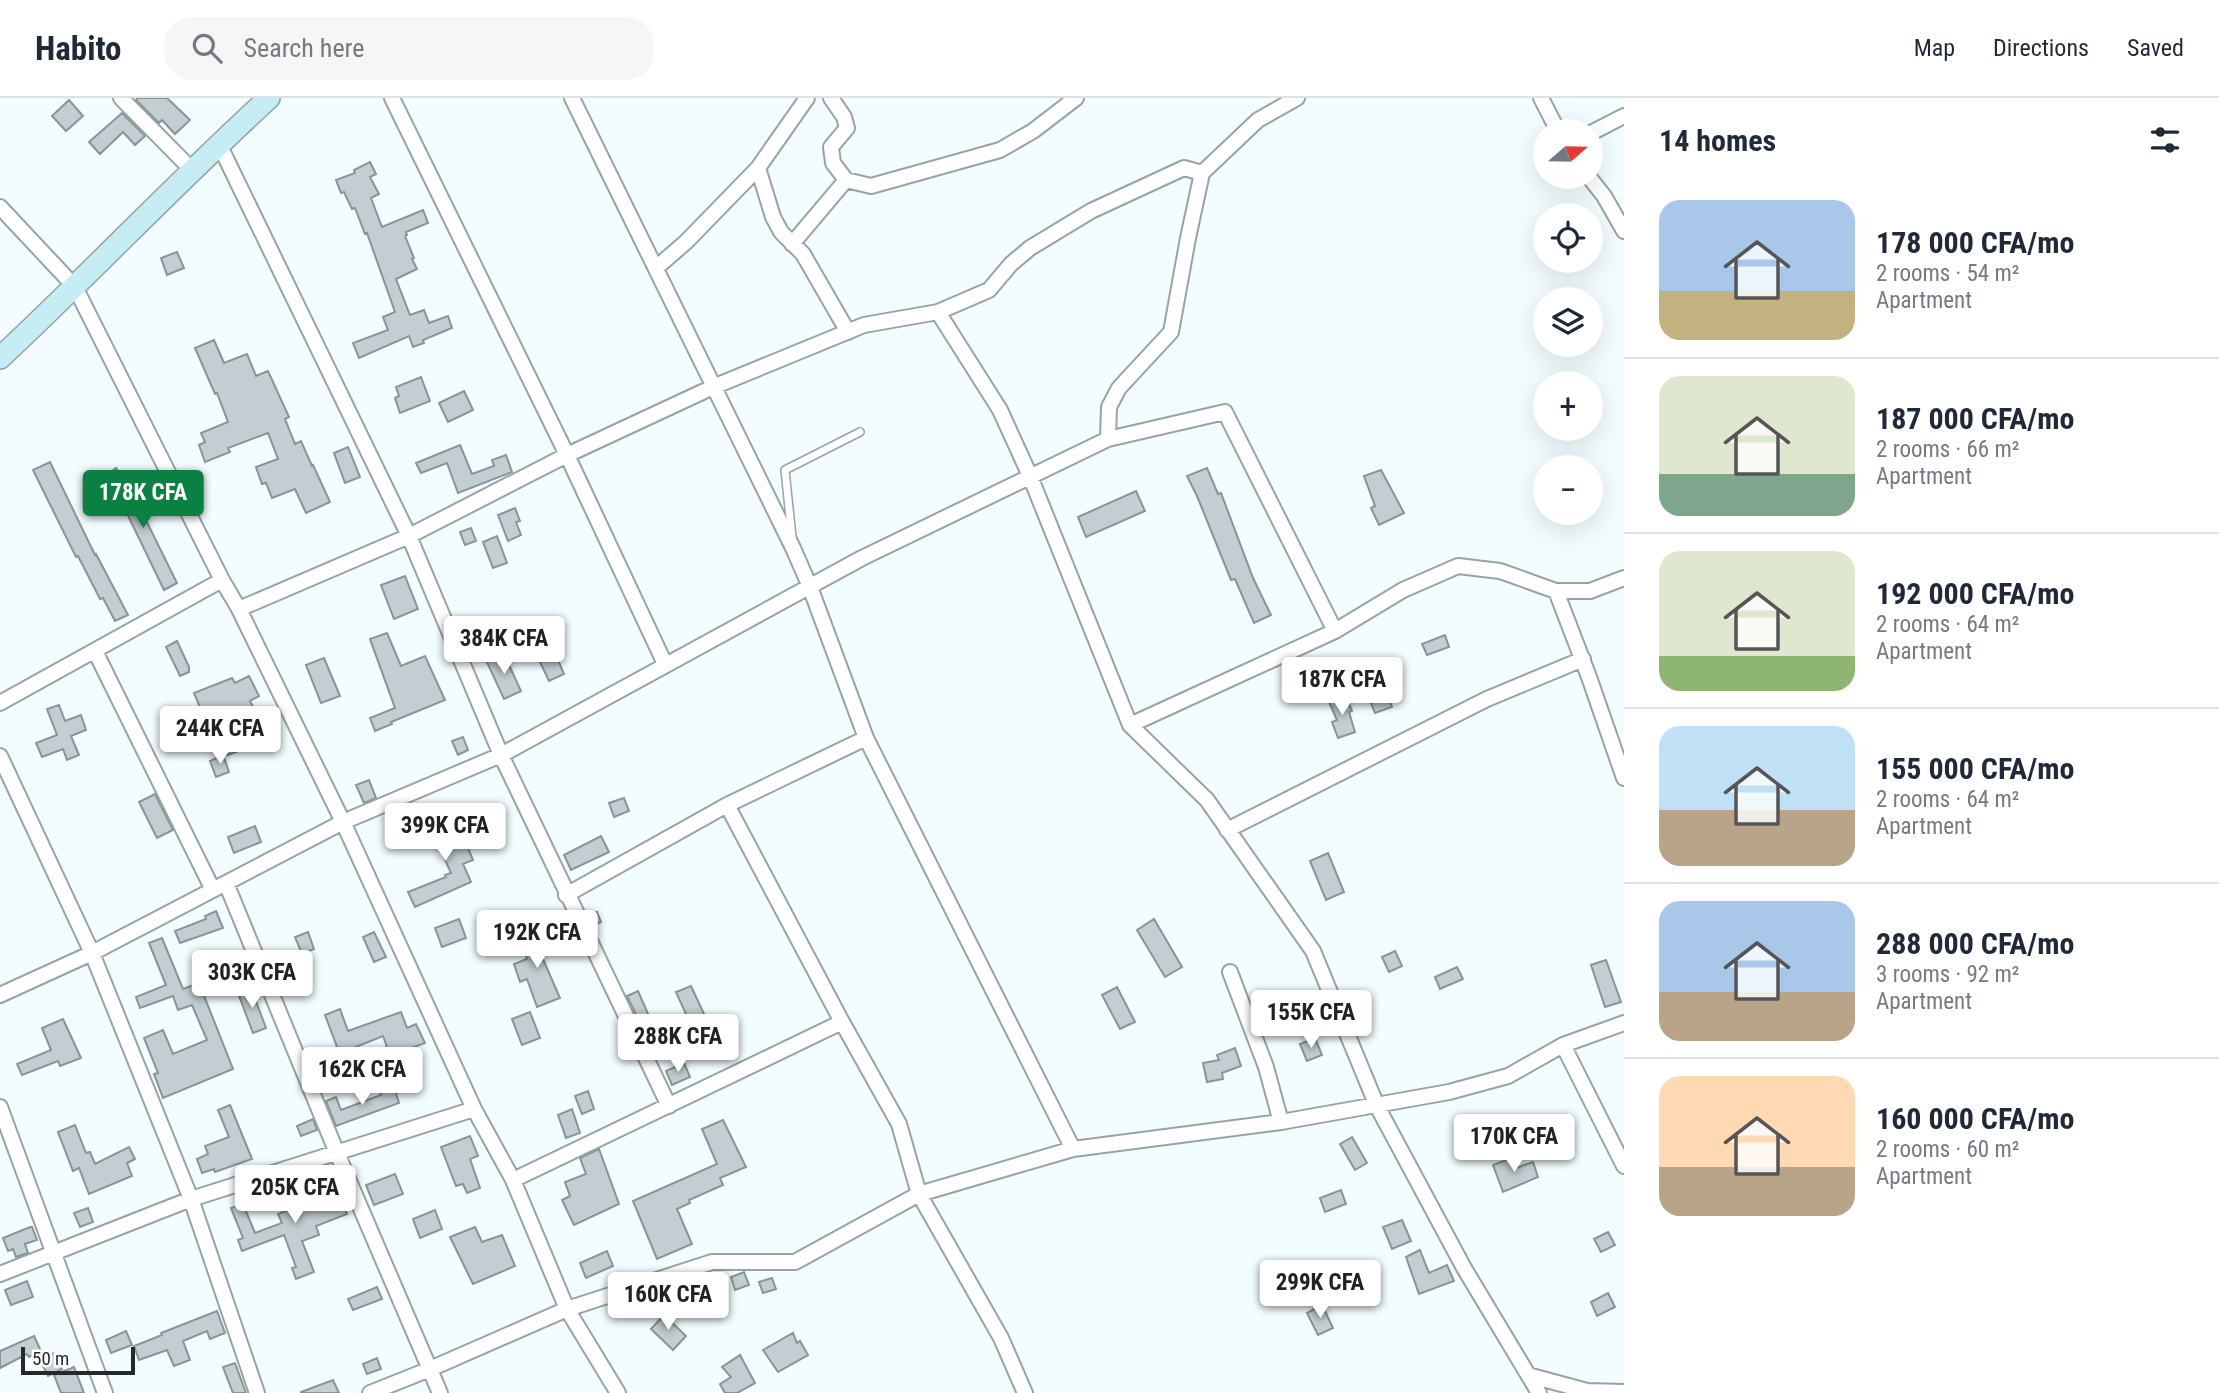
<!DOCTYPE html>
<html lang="en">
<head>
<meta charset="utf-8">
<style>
	:root { --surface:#fff; --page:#f6f6f7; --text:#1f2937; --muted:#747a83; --line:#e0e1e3; --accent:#0b8043 }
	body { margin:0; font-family:"Roboto Condensed",sans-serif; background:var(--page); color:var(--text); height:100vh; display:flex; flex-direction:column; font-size:26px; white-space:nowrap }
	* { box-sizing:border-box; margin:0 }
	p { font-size:23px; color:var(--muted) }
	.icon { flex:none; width:38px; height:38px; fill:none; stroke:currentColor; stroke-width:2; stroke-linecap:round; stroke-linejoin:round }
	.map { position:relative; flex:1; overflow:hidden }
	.sheet { display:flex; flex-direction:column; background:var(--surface); width:595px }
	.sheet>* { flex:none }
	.needle { width:46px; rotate:70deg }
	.buttons { position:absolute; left:1533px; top:21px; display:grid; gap:14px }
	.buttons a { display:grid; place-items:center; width:70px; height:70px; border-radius:50%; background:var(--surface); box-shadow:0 7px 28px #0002; font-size:35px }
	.scale { position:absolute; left:21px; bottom:18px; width:114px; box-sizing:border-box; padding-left:7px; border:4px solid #25292a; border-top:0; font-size:19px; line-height:24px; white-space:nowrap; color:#25292a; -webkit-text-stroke:5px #fff; paint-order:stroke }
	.price { position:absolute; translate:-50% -60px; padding:0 16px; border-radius:7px; background:#fff; color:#222; font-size:23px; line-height:46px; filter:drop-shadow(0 2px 4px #0008) }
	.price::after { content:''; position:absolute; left:50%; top:42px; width:21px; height:16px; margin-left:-10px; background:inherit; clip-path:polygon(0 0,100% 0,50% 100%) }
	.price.on { background:var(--accent); color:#fff }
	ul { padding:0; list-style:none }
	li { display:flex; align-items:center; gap:21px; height:175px; padding:0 35px }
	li+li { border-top:2px solid var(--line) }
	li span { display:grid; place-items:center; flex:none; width:196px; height:140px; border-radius:21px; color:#555 }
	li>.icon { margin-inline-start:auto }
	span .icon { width:84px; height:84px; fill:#fffc; stroke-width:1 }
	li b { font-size:30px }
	h2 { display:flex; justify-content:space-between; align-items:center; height:84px; padding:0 35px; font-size:30px }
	header { display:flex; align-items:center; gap:42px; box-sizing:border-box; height:98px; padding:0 35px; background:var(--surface); border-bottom:2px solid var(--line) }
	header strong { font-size:33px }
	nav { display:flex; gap:38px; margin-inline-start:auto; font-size:24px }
	.search { width:490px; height:63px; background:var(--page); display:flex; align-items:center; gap:18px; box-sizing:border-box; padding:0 24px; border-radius:28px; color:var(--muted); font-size:26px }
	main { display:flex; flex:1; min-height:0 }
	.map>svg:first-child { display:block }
</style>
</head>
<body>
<header>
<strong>Habito</strong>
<div class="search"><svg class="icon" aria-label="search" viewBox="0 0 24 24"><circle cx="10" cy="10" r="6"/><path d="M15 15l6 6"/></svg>Search here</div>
<nav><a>Map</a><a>Directions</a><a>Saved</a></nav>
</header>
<main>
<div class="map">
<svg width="1624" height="1295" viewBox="0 0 1624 1295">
	<rect width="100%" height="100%" fill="#f3fcff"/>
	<path fill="#c2ced1" stroke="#889496" stroke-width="2" d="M138,0H167L190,22L175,36L162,22L159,25L136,2Z
		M69,2L83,18L66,33L52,18Z
		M122,15L145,38L135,47L123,34L100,56L89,44Z
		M370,64L376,76L370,79L379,96L371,100L382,129L423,112L428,125L406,134L407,137L405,138L414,160L412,161L417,171L396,181L410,217L424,212L429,225L448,218L452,230L423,242L424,245L413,249L409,238L359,260L353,245L388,232L383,219L395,214L367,135L365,136L355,110L352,111L344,94L341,95L336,82L355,75L354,72Z
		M177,154L184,170L167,177L161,160Z
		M214,242L224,265L247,256L256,278L268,273L289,319L285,321L295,346L301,343L312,368L313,367L330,404L306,415L295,391L272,400L266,385L262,386L256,369L278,361L268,335L228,350L230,354L205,364L199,347L205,344L201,335L228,324L217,295L215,296L195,250Z
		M421,279L430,303L400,315L395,300L399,298L396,289Z
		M464,293L473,312L448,324L439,305Z
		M460,347L472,376L494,368L492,362L506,357L512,374L458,395L447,365L421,375L416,365Z
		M348,349L360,379L345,385L334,355Z
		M50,364L95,457L96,456L128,517L115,523L103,500L100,501L78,458L76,459L33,372Z
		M116,370L133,395L136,394L144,410L141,412L177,485L164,492L120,401L124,399L106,378Z
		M1207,370L1218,396L1221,395L1253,480L1271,517L1254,525L1235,481L1231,482L1197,398L1187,378Z
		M1381,372L1404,415L1379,427L1371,410L1375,408L1364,378Z
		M1136,393L1145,413L1086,439L1078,419Z
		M515,410L520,423L516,424L521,437L508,443L498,417Z
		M471,430L476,443L465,447L460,434Z
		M497,438L507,465L493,470L483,444Z
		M405,478L418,511L394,521L381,487Z
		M387,535L401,568L425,558L445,602L391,624L392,626L375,633L370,620L395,610L370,541Z
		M1445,537L1449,549L1427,557L1422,546Z
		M177,543L189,569V574L180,578L166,549Z
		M503,554L521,593L504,601L486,562Z
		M555,555L564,576L549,583L539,562Z
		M324,560L340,598L321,605L306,567Z
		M249,578L259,598L250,603L260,622L234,635L233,638L239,653L225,658L206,610L201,612L194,595L232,580L235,585Z
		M1345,597L1352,613L1349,614L1355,634L1338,640L1332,624L1337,622L1329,604Z
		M1388,598L1392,609L1375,615L1371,605Z
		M59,607L65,623L81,617L86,632L71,638L79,657L67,662L63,651L42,659L36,645L57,637L47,611Z
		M463,639L468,652L458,657L452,643Z
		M223,657L229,674L216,679L210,663Z
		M369,682L376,700L364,705L356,687Z
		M155,696L173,732L157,740L139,704Z
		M624,700L629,713L614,719L609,705Z
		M439,714L451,742L462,737L468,750L473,762L463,766L471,784L415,809L408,794L446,779L445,777L451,775L433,736L430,737L424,721Z
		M255,728L261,744L234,755L228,739Z
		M601,738L609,754L571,772L564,757Z
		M1328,755L1344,794L1326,802L1310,763Z
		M216,813L223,830L180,845L175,833L206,821L205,818Z
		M597,814L601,824L593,828L588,817Z
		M459,821L466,840L442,849L435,830Z
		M1154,821L1182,869L1165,879L1137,832Z
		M308,834L314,851L302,856L295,839Z
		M374,834L386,859L374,864L363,839Z
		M550,834L554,846L539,852L560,900L537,909L527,881L520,884L514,866L527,861L521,845Z
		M162,840L183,891L199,885L233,971L163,1000L154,976L158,975L144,940L163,932L173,956L207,942L192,907L178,912L173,898L140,910L136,899L166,887L149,845Z
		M1395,853L1402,868L1389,874L1382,859Z
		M1606,862L1621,904L1605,909L1591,867Z
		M1457,869L1463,881L1440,891L1435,879Z
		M691,888L710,929L695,936L676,894Z
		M1117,889L1135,924L1120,931L1102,897Z
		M251,890L266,930L253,935L238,895Z
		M638,893L652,925L655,924L663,942L651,947L627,898Z
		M340,911L348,933L401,914L407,930L416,926L425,945L390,958L383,938L353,950L359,966L342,973L337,959L340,957L325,917Z
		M530,914L540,940L522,947L512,921Z
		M63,921L81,960L60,968L58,963L22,977L17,966L51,952L42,930Z
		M1315,940L1322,957L1307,963L1300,946Z
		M1235,950L1241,968L1222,975L1223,981L1207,984L1203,965L1219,962L1217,957Z
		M684,965L690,979L672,987L666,973Z
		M394,989L399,1005L336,1028L326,1003L336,999L341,1012L381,997L380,995Z
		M588,993L594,1011L582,1016L575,998Z
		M230,1007L252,1061L215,1074L214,1071L202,1075L197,1061L208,1056L205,1048L229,1039L218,1012Z
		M572,1011L580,1035L566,1040L558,1017Z
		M313,1021L317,1032L301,1038L297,1028Z
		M723,1022L746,1069L720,1080L723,1087L689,1102L690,1105L677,1111L692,1146L657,1161L633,1103L717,1066L702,1031Z
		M75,1027L86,1055L90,1054L95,1066L129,1049L135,1061L127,1065L132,1078L89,1096L79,1070L73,1073L58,1034Z
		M470,1038L478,1058L470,1061L480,1090L467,1095L463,1086L456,1088L441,1049Z
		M1352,1039L1367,1065L1355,1072L1340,1046Z
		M599,1051L619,1106L574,1127L562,1102L570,1098L565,1084L586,1076L580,1060Z
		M1509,1061L1513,1071L1533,1064L1538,1079L1503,1094L1493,1067Z
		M395,1076L403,1096L374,1107L366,1087Z
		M335,1087L347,1116L316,1128L319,1137L302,1143L314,1174L296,1181L292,1170L296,1169L284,1137L242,1153L238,1142L243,1140L231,1110L243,1106L255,1135L282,1125L278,1116L296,1109L293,1103Z
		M1341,1092L1346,1106L1325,1114L1320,1100Z
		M88,1110L93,1124L80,1129L74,1115Z
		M435,1112L442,1131L420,1140L413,1121Z
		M1402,1122L1411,1143L1392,1151L1383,1129Z
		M30,1129H32L37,1142L25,1146L28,1155L16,1159L13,1151L8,1153L3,1140Z
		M475,1129L482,1144L502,1137L515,1168L473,1186L450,1139Z
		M1608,1134L1615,1147L1601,1154L1594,1141Z
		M1420,1152L1429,1175L1447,1167L1454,1183L1419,1196L1406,1159Z
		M607,1153L613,1168L586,1180L580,1165Z
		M744,1174L749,1187L735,1192L731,1179Z
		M772,1180L776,1191L763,1195L759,1184Z
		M27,1183L33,1199L11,1207L5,1192Z
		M377,1189L382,1201L353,1212L348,1201Z
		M1608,1195L1615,1209L1597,1218L1591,1204Z
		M1322,1207L1333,1230L1318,1237L1307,1215Z
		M217,1213L225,1235L210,1241L207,1233L183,1243L190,1262L174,1268L167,1252L139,1262L134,1248L162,1237L161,1235Z
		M664,1217L686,1238L673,1252L651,1231Z
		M126,1233L132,1247L111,1255L106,1242Z
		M793,1235L797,1245L800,1243L808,1257L778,1274L763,1252Z
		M34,1238L41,1253L29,1259L27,1256L0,1270V1253Z
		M54,1255L62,1271L48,1278L40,1262Z
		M740,1257L755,1285L737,1295H725L720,1286L731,1279L722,1269Z
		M377,1260L381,1271L367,1276L363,1266Z
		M235,1265L246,1295H233L223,1269Z
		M74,1269L84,1295H61L54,1277Z
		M333,1282L339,1295H301V1294Z"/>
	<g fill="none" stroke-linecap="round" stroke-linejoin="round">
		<defs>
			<path id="lane" d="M792,439L785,372L860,334"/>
			<path id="street" d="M121,0L193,73
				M392,0L567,357L665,566
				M572,0L793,450L810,489L866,640L1073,1051
				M831,0L844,19L847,30L831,49L833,65L846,82L871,88L1000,52L1033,33L1076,0
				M1541,0L1558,33
				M1591,35L1624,18
				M219,46L409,438L501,657L669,1008
				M758,70L773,119L781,134L803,156L848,234
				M1589,79L1604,98L1624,133
				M0,109L75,189L222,482L239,511L343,724L474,1011L513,1082L567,1211L618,1295
				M792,146L846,82
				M656,170L686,144L758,70L807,0
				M938,214L1000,312L1030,378L1130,627
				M1108,341L1109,309L1119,290L1171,234L1188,140L1202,75L1258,22L1297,0
				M1556,493L1589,579L1624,680
				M239,511L409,438L567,357L713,289L864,227L938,214L989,192L1011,166L1030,150L1091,113L1184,70L1202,75
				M1335,533L1403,492L1458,468L1500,473L1556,493H1590L1624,480
				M95,553L213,792
				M0,605L222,482
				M0,658L92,855L191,1101L257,1295
				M727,707L842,924L899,1026L919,1096L1001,1240L1025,1295
				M1227,732L1487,601L1583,561
				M226,785L337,1055L440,1295
				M566,797L727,707L866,640
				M1230,874L1266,969L1281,1024
				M0,897L92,855L343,724L501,657L862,460L1108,341L1225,314L1335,533L1130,627L1207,702L1313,853L1377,1008L1464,1170L1539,1295
				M1563,947L1624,925
				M0,1009L105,1295
				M513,1082L842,924
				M0,1176L191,1101L474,1011
				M1528,1277L1587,1293L1624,1294
				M370,1295L430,1271L567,1211L712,1164H795L919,1096L1073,1051L1281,1024L1449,994L1508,978L1563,947L1624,1068"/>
			<path id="secondary" d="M0,260C91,175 177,84 269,0"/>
		</defs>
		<use href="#lane" stroke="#98a3a6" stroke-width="10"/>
		<use href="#street" stroke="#98a3a6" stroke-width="18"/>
		<use href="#secondary" stroke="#98a3a6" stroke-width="24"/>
		<use href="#lane" stroke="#fff" stroke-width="7"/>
		<use href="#street" stroke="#fff" stroke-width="14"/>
		<use href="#secondary" stroke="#c7edf4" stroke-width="21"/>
	</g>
</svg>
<div class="buttons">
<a><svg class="needle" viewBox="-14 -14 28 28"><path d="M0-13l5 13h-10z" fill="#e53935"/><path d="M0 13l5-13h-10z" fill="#747a83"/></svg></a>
<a><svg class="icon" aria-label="locate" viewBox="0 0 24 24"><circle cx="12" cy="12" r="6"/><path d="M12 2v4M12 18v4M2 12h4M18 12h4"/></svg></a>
<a><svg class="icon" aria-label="layers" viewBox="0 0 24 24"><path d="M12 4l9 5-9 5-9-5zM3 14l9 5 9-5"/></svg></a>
<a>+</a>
<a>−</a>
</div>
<div class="scale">50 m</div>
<b class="price on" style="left:143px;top:432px">178K CFA</b>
<b class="price" style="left:504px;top:578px">384K CFA</b>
<b class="price" style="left:1342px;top:619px">187K CFA</b>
<b class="price" style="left:220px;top:668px">244K CFA</b>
<b class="price" style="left:445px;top:765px">399K CFA</b>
<b class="price" style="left:537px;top:872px">192K CFA</b>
<b class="price" style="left:252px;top:912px">303K CFA</b>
<b class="price" style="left:1311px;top:952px">155K CFA</b>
<b class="price" style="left:678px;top:976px">288K CFA</b>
<b class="price" style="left:362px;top:1009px">162K CFA</b>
<b class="price" style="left:1514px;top:1076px">170K CFA</b>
<b class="price" style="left:295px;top:1127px">205K CFA</b>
<b class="price" style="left:1320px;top:1222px">299K CFA</b>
<b class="price" style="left:668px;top:1234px">160K CFA</b>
</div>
<section class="sheet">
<h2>14 homes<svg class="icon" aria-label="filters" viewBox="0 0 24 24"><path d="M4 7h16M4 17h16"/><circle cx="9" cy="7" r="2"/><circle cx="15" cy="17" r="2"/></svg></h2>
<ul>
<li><span style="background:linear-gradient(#a9c7e8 65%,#c2b280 0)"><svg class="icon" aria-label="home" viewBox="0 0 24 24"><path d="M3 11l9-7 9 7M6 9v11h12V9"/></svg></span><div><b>178 000 CFA/mo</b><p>2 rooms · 54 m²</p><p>Apartment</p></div></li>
<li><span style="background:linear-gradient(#dfe7d0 70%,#7fa58c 0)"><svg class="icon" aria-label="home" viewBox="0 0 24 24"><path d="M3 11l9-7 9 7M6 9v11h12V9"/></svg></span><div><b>187 000 CFA/mo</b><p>2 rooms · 66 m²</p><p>Apartment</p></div></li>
<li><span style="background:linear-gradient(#dfe7d0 75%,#8fb573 0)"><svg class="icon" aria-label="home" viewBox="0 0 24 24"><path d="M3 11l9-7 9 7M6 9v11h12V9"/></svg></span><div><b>192 000 CFA/mo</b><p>2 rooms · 64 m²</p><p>Apartment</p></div></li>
<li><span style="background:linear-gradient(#bfe0f5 60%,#b9a48a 0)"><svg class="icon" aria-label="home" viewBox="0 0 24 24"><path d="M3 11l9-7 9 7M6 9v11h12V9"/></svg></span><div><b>155 000 CFA/mo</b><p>2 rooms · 64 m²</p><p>Apartment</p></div></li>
<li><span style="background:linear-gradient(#a9c7e8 65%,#b9a48a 0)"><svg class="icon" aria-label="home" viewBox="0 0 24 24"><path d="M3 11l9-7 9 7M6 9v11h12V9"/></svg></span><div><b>288 000 CFA/mo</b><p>3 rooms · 92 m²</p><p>Apartment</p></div></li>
<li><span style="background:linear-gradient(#ffd9b3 65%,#b9a48a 0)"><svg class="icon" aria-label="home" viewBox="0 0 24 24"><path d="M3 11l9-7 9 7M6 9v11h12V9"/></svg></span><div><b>160 000 CFA/mo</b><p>2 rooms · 60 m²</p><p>Apartment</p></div></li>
</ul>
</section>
</main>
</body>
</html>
